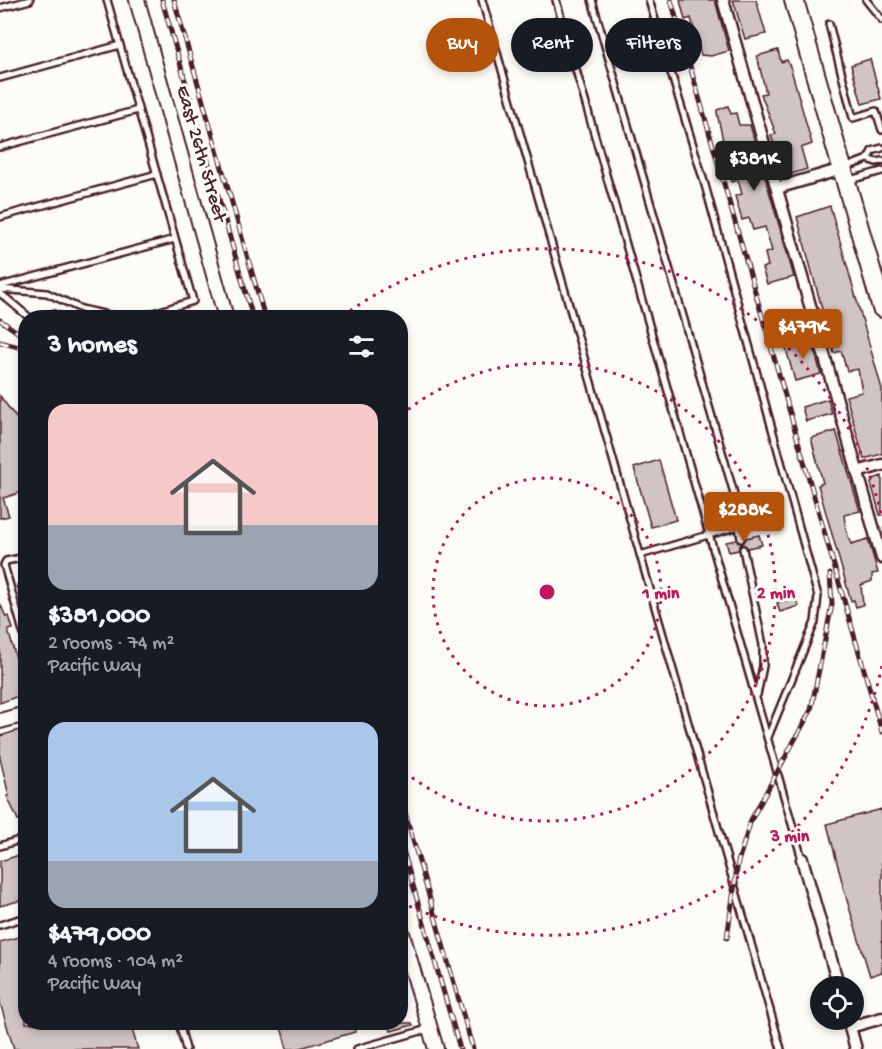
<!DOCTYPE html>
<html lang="en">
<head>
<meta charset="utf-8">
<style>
	:root { --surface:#171b24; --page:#242831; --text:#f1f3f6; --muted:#9ea1a6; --accent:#b45309 }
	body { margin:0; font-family:"Gochi Hand",sans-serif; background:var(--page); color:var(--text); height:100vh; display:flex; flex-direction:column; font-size:22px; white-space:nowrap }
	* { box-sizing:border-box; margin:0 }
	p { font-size:20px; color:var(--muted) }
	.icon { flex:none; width:33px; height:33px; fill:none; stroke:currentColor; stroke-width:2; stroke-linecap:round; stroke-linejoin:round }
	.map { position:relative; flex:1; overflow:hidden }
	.sheet { position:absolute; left:18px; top:310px; width:390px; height:720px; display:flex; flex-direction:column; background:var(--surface); border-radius:24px; box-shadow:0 3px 9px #0003 }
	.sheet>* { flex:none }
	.guide { position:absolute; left:426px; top:18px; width:366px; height:54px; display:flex; gap:12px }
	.controls { position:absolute; left:810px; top:976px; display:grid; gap:12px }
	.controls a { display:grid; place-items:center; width:54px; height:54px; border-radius:50%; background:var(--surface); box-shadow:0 3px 9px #0003; font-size:30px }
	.price { position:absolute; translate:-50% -51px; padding:0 14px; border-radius:6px; background:var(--accent); color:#fff; font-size:20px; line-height:39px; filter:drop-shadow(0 2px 3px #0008) }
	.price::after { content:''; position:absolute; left:50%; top:36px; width:18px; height:14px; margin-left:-9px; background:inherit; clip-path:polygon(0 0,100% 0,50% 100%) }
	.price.on { background:#222; color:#fff }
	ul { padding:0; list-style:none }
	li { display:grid; align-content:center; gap:12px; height:318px; padding:0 30px }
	li span { display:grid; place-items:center; height:186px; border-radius:18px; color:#555 }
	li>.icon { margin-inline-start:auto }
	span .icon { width:108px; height:108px; fill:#fffc; stroke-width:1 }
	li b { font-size:26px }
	h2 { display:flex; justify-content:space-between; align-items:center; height:72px; padding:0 30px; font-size:26px }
	.tag { padding:0 21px; border-radius:27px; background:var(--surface); box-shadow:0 3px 9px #0003; font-size:21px; line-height:54px }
	.tag.on { background:var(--accent); color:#fff }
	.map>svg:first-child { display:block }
</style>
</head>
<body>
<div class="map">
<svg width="882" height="1049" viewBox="0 0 882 1049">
	<rect width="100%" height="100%" fill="#fdfcf7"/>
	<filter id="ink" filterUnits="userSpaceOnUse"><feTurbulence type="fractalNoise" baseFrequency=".0167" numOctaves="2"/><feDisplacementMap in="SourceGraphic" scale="12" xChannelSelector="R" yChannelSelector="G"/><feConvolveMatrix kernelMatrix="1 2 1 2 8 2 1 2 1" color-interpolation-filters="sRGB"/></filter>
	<g filter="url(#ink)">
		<path fill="#d0c5c4" stroke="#4a1f2b" stroke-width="1.5" d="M680,0H715L729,51L711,56L701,55L691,18L685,20Z
			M733,0H756L766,34L745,39Z
			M778,50L781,62L787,60L791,69L812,144L801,148L807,169L788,175L782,153L777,154L771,135L776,134L761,94L766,93L757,56Z
			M870,59L881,99L862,104L851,65Z
			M728,106L731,114L736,113L739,125H750L794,277L767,284L762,268L768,266L765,253L772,251L765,227L753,230L749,218L742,220L735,196L742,194L738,180L732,182L717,113V110Z
			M830,206L882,389V454L864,459L846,396L862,392L858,369L847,371L841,351L834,353L797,217Z
			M811,338L821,374L795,381L785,345Z
			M0,396L23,427L19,429L26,444V491L3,498L9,516L0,518Z
			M828,399L832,414L806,421L802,407Z
			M836,431L860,511L844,515L846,530L851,544L868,539L878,573L872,574V581L861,585L863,605L856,607L854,600L851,601L818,485L823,483L811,438Z
			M659,460L676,520L651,527L634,468Z
			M882,476V515H880L871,483L873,479Z
			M759,535L762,545L748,548L741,544L738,550L729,552L726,542L736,540L742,544L746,538Z
			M26,583V606H23L17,585Z
			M795,598L799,606L780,612L777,603Z
			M0,603L6,617L9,616L13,629L8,630L26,693L0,703Z
			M26,728V818L18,820L7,796H9L0,758V736Z
			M882,809V972L870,976L846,897L827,824Z
			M26,853V899L0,906V861Z
			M26,935V1023H130L138,1049H14L0,1003V942Z
			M280,1023H353L355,1032L297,1049H287Z
			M389,1023H412L413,1025L391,1031Z"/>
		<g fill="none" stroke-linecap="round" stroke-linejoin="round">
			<defs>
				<path id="service" d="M107,0L193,301L137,318
					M482,0L781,1049
					M556,0L802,859
					M592,0L733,490L741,539
					M649,0L705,185L818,596L815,622L768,737
					M866,0L882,20
					M0,8L30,0
					M829,24L853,118L876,111L882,130
					M0,78L120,45
					M0,147L138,110
					M868,159L872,151L882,148
					M844,168L868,159L876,162L882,161
					M850,180L882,171
					M0,217L157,174
					M0,286L175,239
					M0,289L47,293L81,309L121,318
					M0,293L30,318
					M33,318L53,314L66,318
					M212,318H214
					M743,549L763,645V666L757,695
					M640,555L739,526
					M26,557L6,561L4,565L26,642
					M0,846L26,838
					M0,925L26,917
					M179,1023L186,1049
					M357,1049L428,1029"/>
				<path id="minor" d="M723,0L882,558
					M777,188L842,169
					M857,472L882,465
					M802,859L839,987
					M848,1020L856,1049
					M850,1027L882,1018"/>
				<path id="tertiary" d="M137,0L226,318
					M0,721L26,714
					M400,927L436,1049"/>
				<path id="primary" d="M794,0L882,308"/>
			</defs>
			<use href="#service" stroke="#4a1f2b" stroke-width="10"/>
			<use href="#minor" stroke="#4a1f2b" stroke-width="15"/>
			<use href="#tertiary" stroke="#4a1f2b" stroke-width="18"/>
			<use href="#primary" stroke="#4a1f2b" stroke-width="22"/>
			<use href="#service" stroke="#fdfcf7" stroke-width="5"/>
			<use href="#minor" stroke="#fdfcf7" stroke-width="10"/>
			<use href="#tertiary" stroke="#fdfcf7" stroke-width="14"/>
			<use href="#primary" stroke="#fdfcf7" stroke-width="18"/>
			<defs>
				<path id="rail" d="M162,0L253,318
					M174,0L265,318
					M671,0L882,732
					M0,320L26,338
					M0,342L26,349
					M400,795L473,1049
					M400,840L460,1049
					M727,938L738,862L751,820L811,710L832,604L830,574"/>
			</defs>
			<use href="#rail" stroke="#4a1f2b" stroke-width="5"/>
			<use href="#rail" stroke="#fdfcf7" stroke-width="3" stroke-dasharray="9" stroke-linecap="butt"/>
		</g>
	</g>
	<g fill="none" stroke="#c2185b" stroke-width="3" stroke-dasharray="3 6">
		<circle cx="547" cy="592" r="114"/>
		<path d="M401 415A229 229 0 1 1 401 769"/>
		<path d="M882 666A343 343 0 0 1 402 903M343 316A343 343 0 0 1 882 518"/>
	</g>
	<g text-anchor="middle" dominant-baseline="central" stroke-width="6" stroke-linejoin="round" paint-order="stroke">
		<g font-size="20" fill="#4a1f2b" stroke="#fdfcf7">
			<text transform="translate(200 154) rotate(74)">East 26th Street</text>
		</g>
	</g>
	<circle cx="547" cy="592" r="9" fill="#c2185b" stroke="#fdfcf7" stroke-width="3"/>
	<g font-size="18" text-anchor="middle" font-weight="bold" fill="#c2185b" stroke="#fdfcf7" stroke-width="6" stroke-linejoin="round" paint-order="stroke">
		<text x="661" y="598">1 min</text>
		<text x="776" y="598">2 min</text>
		<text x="790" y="841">3 min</text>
	</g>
</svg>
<div class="controls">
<a><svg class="icon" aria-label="locate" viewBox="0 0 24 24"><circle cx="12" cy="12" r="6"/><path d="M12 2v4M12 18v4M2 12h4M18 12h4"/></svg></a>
</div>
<b class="price on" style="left:754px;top:192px">$381K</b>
<b class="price" style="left:803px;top:360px">$479K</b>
<b class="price" style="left:744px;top:543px">$288K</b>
<div class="guide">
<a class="tag on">Buy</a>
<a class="tag">Rent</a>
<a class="tag">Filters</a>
</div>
<section class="sheet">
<h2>3 homes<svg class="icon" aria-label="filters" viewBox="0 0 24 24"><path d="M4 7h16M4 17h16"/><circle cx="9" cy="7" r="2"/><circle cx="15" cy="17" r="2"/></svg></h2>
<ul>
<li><span style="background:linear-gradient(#f6c9c9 65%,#9aa5b1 0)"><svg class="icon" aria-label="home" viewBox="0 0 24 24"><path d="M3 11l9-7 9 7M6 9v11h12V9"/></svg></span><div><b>$381,000</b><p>2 rooms · 74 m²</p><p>Pacific Way</p></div></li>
<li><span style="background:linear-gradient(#a9c7e8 75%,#9aa5b1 0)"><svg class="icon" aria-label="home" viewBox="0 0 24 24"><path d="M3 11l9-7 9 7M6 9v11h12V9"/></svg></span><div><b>$479,000</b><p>4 rooms · 104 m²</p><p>Pacific Way</p></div></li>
</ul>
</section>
</div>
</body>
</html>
